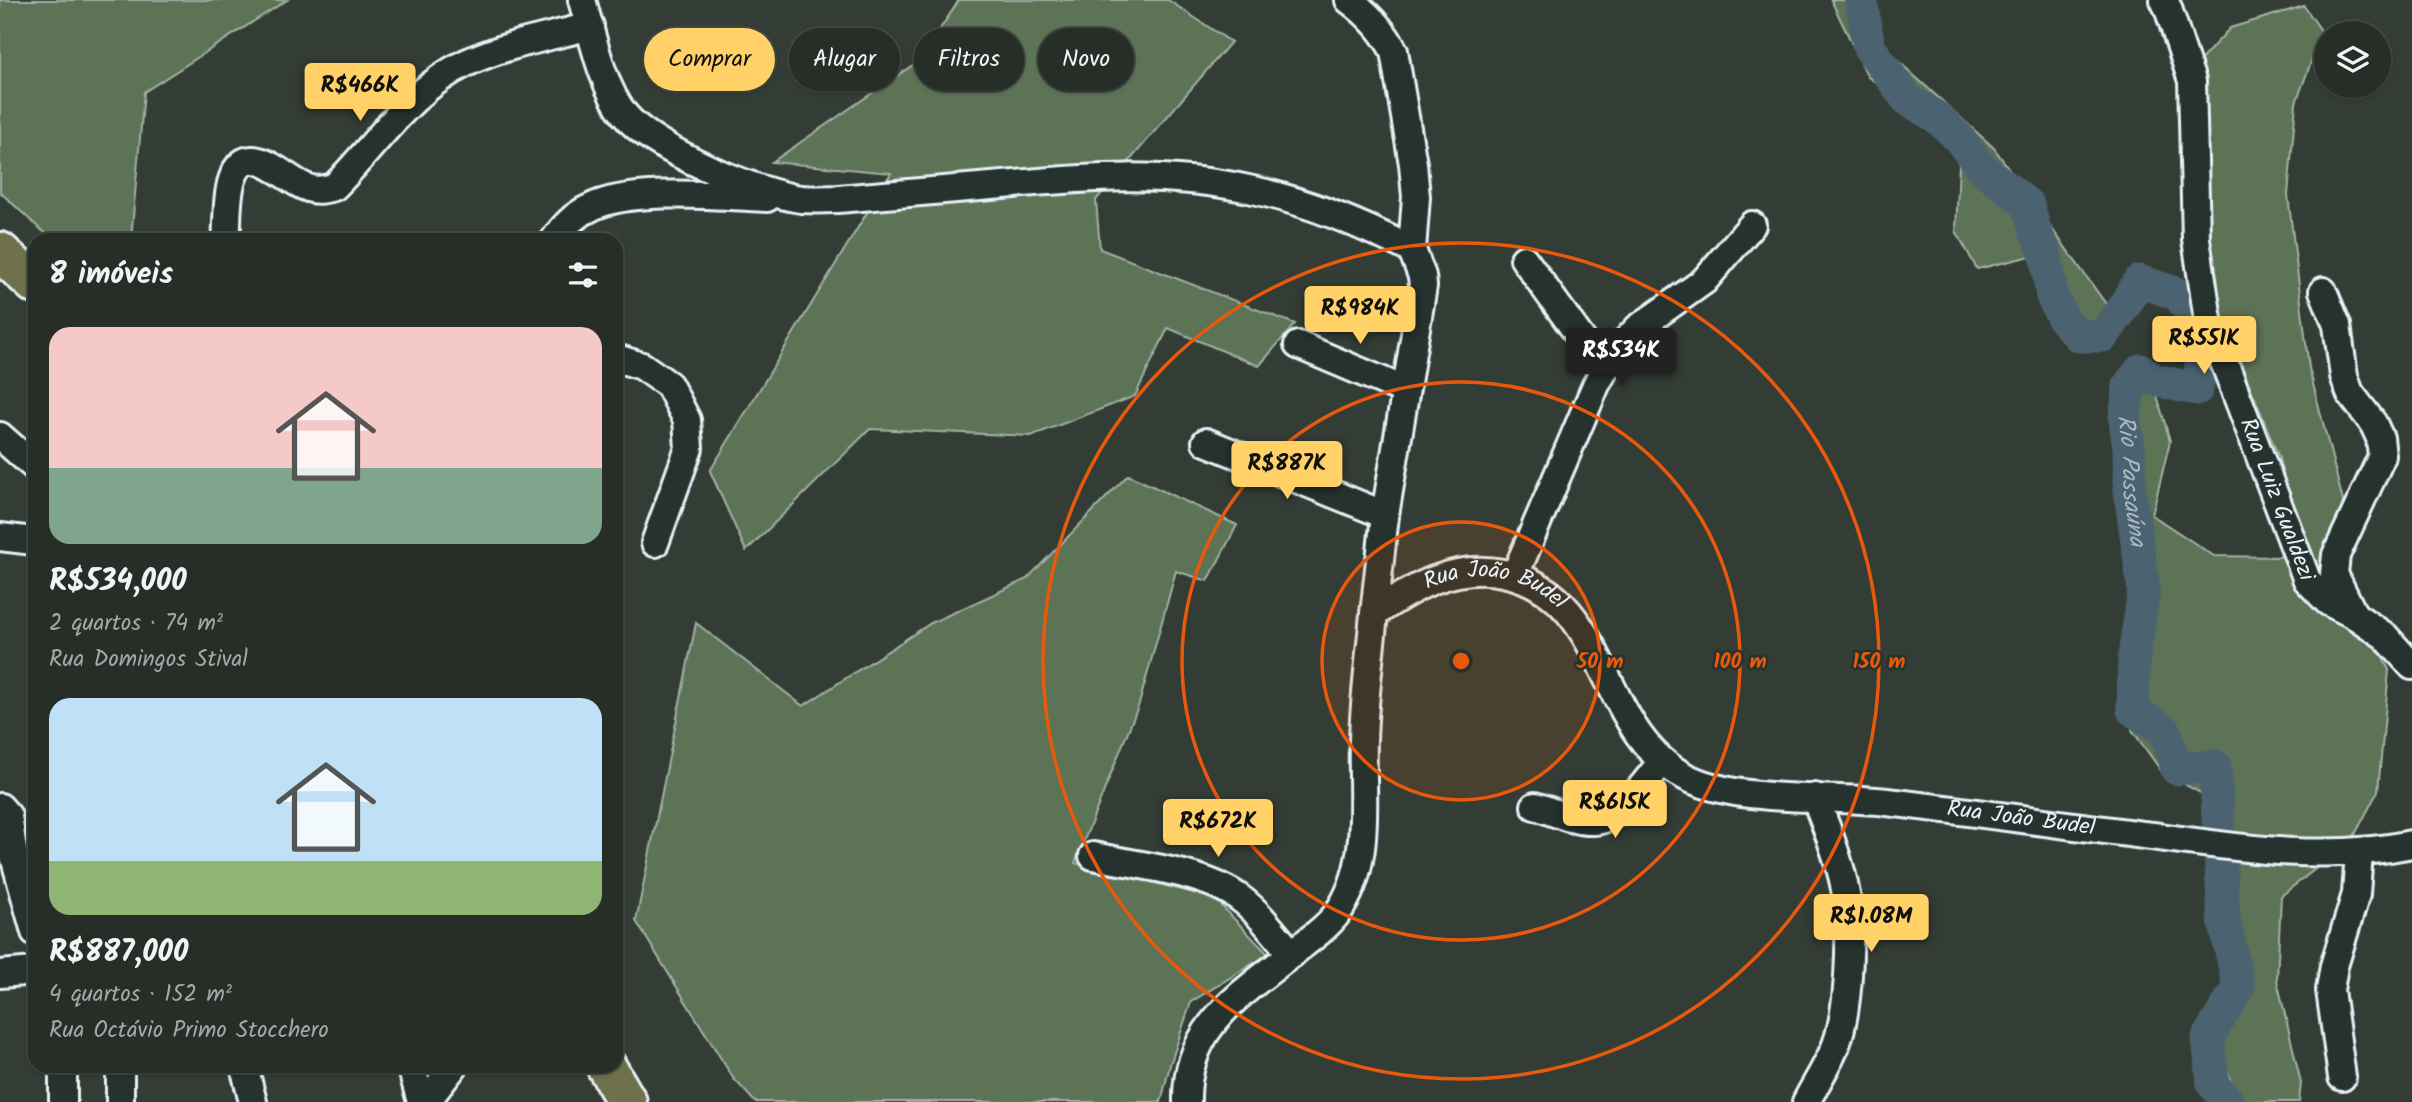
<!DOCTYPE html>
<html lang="pt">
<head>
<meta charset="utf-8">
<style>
	:root { --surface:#272e28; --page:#333a34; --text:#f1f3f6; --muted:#a4a8a8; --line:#434a45; --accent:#ffd166 }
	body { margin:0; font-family:Kalam,sans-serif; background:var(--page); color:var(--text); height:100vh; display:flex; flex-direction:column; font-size:26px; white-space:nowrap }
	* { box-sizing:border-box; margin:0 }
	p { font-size:23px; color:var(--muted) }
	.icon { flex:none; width:38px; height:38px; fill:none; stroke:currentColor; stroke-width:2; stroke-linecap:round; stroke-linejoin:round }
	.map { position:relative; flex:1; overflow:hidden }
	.details { position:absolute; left:28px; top:233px; width:595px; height:840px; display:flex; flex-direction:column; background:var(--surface); border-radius:21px; box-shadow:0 2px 5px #0004,0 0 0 2px var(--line) }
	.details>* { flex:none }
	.hud { position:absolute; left:644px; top:28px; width:665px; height:63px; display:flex; gap:14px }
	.fabs { position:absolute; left:2314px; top:21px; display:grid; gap:14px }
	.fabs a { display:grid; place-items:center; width:77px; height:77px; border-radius:50%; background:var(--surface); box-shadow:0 2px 5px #0004,0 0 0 2px var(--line); font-size:35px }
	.price { position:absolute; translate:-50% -60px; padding:0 16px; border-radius:7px; background:var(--accent); color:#111; font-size:23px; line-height:46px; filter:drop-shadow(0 2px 4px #0008) }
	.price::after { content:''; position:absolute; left:50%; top:42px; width:21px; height:16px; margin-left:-10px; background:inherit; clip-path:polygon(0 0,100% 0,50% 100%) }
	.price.selected { background:#222; color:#fff }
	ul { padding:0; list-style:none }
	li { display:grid; align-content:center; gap:14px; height:371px; padding:0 21px }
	li span { display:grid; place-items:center; height:217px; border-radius:21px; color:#555 }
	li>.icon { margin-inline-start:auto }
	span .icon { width:126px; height:126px; fill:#fffc; stroke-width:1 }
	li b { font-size:30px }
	h2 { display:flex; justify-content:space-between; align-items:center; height:84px; padding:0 21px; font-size:30px }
	.chip { padding:0 24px; border-radius:32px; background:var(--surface); box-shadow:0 2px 5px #0004,0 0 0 2px var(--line); font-size:24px; line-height:63px }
	.chip.selected { background:var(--accent); color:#111 }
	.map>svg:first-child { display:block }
</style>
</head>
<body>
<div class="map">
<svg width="2412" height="1102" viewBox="0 0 2412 1102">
	<rect width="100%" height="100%" fill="#343d35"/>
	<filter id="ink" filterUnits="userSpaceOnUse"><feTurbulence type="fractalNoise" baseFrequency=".0143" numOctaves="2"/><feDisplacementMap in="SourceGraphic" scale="14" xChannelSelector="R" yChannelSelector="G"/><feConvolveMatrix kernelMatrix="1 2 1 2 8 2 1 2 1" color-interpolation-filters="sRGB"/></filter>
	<g filter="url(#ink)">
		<path fill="#5d7356" stroke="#a2b2a7" stroke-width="2" d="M0,0H287L144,92L131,240H56L40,229L0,192Z
			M959,0H1168L1231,42L1096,200L1100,249L1295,324L1259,366L1168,328L1135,396L1031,436L870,429L746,551L710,471L891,173L772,162L920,60Z
			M1831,0H1850L1877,42L1994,148L2116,318L2070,331L2035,255L1977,269L1956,231L1960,141L1868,77Z
			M2304,6L2322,32L2296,103L2288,195L2309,368L2343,501L2337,564L2389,670L2378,791L2352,840L2281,896L2277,980L2301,1083L2299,1102H2240L2214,1042L2239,983L2220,891L2217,802L2162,772L2132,730L2144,571L2122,455L2124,398L2155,389L2170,441L2152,515L2214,556L2280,557L2293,520L2279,458L2224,321L2191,189L2197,64L2230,28Z
			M1128,475L1237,525L1208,581L1176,571L1139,704L1075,863L1214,898L1268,954L1191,1002L1170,1065L1161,1102H755L733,1078L636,921L696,623L803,706L931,623L1027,579Z"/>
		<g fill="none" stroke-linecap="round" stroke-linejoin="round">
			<path stroke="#4b6470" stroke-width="33" id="s1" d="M1861,0L1869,47L1907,99L1938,118L1958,137L1980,166L2028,205L2035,230L2046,256L2052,296L2064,320L2079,336H2103L2125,305L2139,281L2178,294L2189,310L2192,331L2200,342L2201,368L2197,389L2154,380L2141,370L2129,385L2125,420L2129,448L2130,493L2144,590L2134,656L2133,710L2165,731L2177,769L2215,766L2224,920L2239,987L2208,1037L2213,1084L2228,1102"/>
			<defs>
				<g id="minor">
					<path d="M582,0C592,34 602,87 625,115C653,149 756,193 801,199C813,200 826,199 838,199C893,194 948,190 1003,185C1089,177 1167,171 1253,190C1309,202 1361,224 1412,250"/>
					<path d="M1349,0C1368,14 1383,29 1394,51L1413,164L1416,197L1412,250L1422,276L1423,286L1385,515L1374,614"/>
					<path id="s2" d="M2164,0L2168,8L2192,81L2196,239L2208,320L2307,580L2328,602L2354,615L2385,636L2412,666"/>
					<path d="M226,240C228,221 226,198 232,180C247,132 288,185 312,189C320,191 326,189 334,187C376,145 411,89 466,63C504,45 549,37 590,26"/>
					<path d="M554,240C564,226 574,215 590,208C630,187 721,196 767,198"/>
					<path d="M1524,259L1604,370"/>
					<path d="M2323,291L2337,325L2344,376L2350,393L2373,423L2380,438L2382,456L2336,555L2334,574L2354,615"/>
					<path d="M1298,345L1404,390"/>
					<path d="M616,358L642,366L669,385L687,420L689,448L655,543"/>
					<path d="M0,436L35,467"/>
					<path d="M1206,442L1385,515"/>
					<path d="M0,537L34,541"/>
					<path d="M1515,575L1596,385L1614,353L1638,328L1704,281L1752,225"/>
					<path d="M1535,806C1552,811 1574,822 1593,821C1622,820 1644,782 1662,762"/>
					<path d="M0,807L8,816L14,856L35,932"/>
					<path d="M1093,856C1136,865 1207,872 1241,899C1261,914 1276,936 1292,954"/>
					<path d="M0,974L35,971"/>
					<path d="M63,1066V1102"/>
					<path d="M244,1066L253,1102"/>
					<path d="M411,1066L421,1102"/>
					<path d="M2342,1077L2330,990L2334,966L2356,894L2359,852"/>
					<path d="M120,1102V1066"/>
					<path d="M426,1102L454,1066"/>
					<path id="s3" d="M1187,1102C1185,1023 1246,992 1300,947C1313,937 1326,928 1336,915C1373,865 1361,799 1363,741C1364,698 1370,656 1374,614C1413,587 1454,563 1503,573C1611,594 1596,731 1686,777C1740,804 1825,795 1887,802C1975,812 2063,825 2152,836C2238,848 2326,862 2412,844"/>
					<path d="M1806,1102C1816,1083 1828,1065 1836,1045C1850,1007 1853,923 1844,884C1838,854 1825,825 1815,797"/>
				</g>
				<path id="highway" d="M0,252L35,284
					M606,1066L627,1102"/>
			</defs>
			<use href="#minor" stroke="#e8f1f8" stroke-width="32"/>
			<use href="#highway" stroke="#e8f1f8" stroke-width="44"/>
			<use href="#minor" stroke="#26332d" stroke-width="26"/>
			<use href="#highway" stroke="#6e714b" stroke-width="38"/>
		</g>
	</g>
	<circle cx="1461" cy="661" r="139" fill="#e8590c" fill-opacity=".12"/>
	<g fill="none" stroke="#e8590c" stroke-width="3.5">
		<circle cx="1461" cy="661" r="139"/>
		<circle cx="1461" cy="661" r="279"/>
		<circle cx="1461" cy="661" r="418"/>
	</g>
	<g text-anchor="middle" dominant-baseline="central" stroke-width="5" stroke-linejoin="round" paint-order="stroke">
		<g font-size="23" fill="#e8f1f8" stroke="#26332d">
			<text stroke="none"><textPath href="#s2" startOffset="518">Rua Luiz Gualdezi</textPath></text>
			<text stroke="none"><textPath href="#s3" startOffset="690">Rua João Budel</textPath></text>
			<text stroke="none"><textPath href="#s3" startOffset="1318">Rua João Budel</textPath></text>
		</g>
		<g font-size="24" font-style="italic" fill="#a9b9c2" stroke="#26332d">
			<text stroke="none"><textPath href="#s1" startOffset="826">Rio Passaúna</textPath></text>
		</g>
	</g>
	<circle cx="1461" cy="661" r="10" fill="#e8590c" stroke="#26332d" stroke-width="3.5"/>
	<g font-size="21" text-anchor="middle" font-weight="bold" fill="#e8590c" stroke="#26332d" stroke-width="5" stroke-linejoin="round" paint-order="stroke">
		<text x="1600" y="668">50 m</text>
		<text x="1740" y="668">100 m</text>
		<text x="1879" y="668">150 m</text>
	</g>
</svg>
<div class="fabs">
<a><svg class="icon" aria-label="layers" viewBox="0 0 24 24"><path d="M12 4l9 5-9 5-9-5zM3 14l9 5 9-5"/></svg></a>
</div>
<b class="price" style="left:360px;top:123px">R$466K</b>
<b class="price" style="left:1360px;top:346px">R$984K</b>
<b class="price" style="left:2204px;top:376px">R$551K</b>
<b class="price selected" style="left:1621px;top:388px">R$534K</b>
<b class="price" style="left:1287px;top:501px">R$887K</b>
<b class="price" style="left:1615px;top:840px">R$615K</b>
<b class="price" style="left:1218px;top:859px">R$672K</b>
<b class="price" style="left:1871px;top:954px">R$1.08M</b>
<div class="hud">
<a class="chip selected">Comprar</a>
<a class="chip">Alugar</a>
<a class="chip">Filtros</a>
<a class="chip">Novo</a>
</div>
<section class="details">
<h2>8 imóveis<svg class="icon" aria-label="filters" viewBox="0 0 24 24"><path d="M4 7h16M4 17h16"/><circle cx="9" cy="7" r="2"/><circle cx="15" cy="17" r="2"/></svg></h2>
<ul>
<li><span style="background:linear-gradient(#f6c9c9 65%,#7fa58c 0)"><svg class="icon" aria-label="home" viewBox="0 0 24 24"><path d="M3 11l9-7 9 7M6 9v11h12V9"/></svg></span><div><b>R$534,000</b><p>2 quartos · 74 m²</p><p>Rua Domingos Stival</p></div></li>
<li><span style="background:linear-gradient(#bfe0f5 75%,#8fb573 0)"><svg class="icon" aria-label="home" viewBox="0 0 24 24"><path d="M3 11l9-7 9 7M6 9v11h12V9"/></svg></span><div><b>R$887,000</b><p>4 quartos · 152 m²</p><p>Rua Octávio Primo Stocchero</p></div></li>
</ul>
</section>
</div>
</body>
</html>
